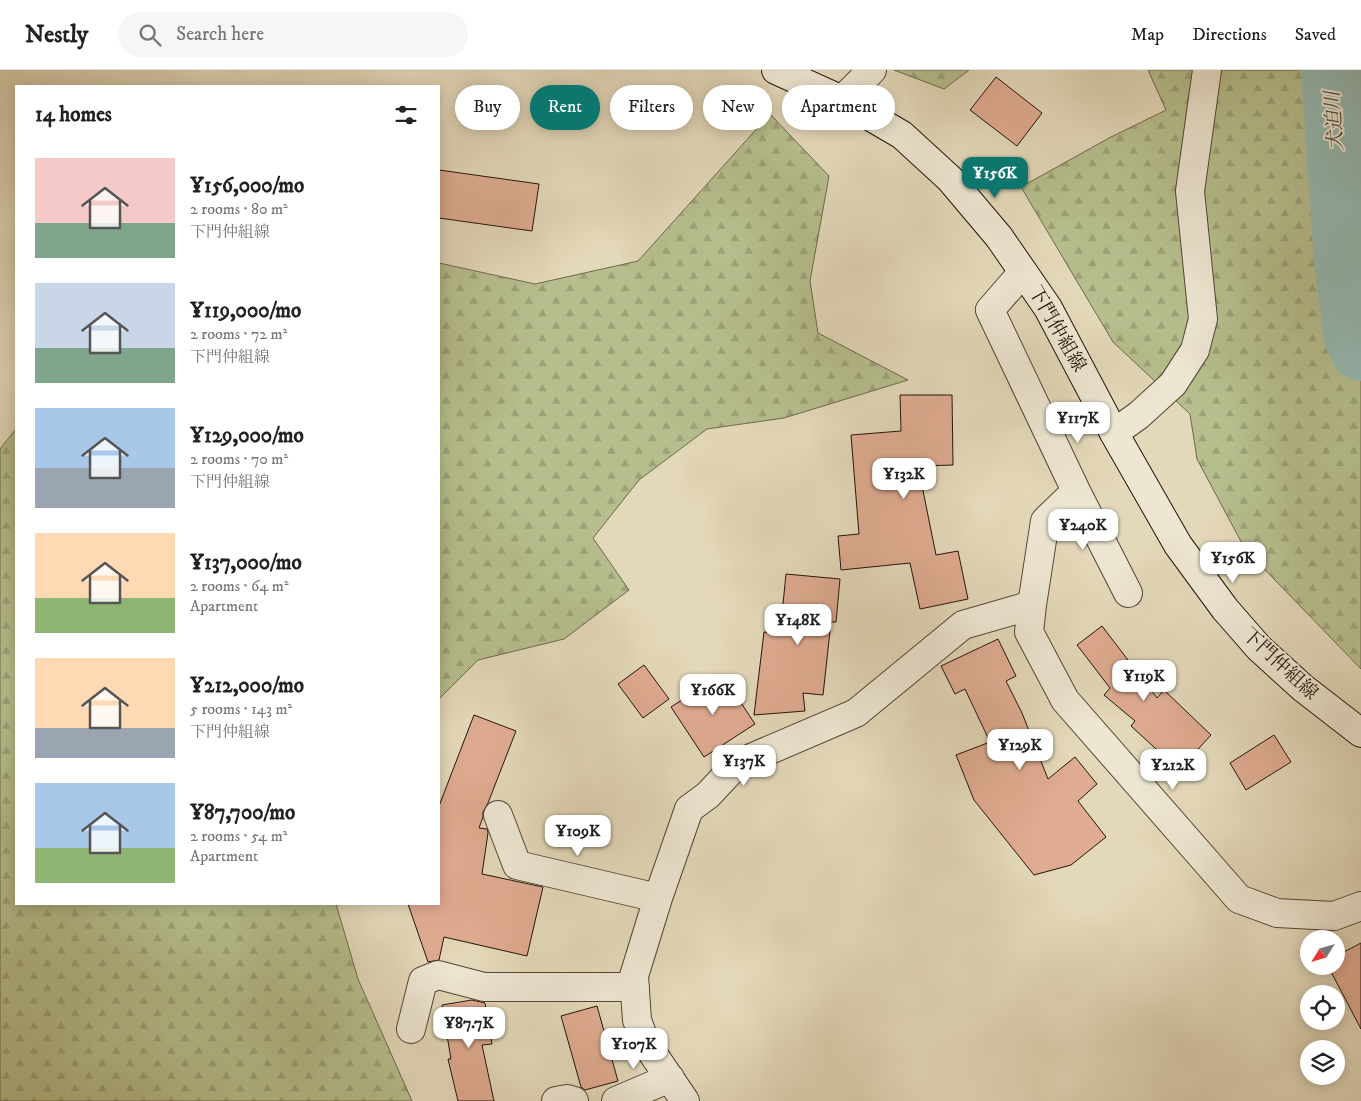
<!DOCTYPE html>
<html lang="en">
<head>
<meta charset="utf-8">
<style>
	:root { --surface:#fff; --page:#f6f6f6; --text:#222; --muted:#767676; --line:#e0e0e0; --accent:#0f766e }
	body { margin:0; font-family:"IM FELL DW Pica","Noto Serif JP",serif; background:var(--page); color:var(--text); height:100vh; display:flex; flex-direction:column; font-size:19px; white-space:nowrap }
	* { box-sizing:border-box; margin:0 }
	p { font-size:16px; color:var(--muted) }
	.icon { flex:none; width:28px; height:28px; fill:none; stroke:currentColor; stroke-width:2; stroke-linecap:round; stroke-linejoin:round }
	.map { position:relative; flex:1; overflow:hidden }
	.panel { position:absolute; left:15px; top:15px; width:425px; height:820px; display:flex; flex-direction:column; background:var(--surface); border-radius:0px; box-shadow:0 2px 12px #0003 }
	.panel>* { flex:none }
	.guide { position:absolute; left:455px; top:15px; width:475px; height:45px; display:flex; gap:10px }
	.needle { width:32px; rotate:233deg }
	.buttons { position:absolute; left:1300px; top:860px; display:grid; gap:10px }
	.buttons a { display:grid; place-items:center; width:45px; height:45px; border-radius:50%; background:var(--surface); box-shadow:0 2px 12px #0003; font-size:25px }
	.price { position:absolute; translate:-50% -42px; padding:0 11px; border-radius:10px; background:#fff; color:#222; font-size:16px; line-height:32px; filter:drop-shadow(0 1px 2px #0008) }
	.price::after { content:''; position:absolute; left:50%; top:30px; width:15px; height:11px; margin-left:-8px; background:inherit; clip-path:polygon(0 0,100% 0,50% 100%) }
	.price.active { background:var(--accent); color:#fff }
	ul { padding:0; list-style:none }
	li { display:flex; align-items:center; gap:15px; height:125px; padding:0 20px }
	li span { display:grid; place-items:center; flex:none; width:140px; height:100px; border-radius:0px; color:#555 }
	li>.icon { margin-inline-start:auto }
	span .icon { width:60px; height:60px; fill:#fffc; stroke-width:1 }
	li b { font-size:21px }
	h2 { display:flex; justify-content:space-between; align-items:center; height:60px; padding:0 20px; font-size:21px }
	.tag { padding:0 18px; border-radius:22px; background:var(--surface); box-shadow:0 2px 12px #0003; font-size:18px; line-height:45px }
	.tag.active { background:var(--accent); color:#fff }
	header { display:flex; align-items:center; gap:30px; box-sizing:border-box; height:70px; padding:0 25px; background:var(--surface); border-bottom:1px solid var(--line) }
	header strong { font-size:24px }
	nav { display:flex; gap:28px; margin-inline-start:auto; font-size:18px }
	.search { width:350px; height:45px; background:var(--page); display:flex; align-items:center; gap:12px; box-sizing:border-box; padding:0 18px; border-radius:28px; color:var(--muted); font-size:19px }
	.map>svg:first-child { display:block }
</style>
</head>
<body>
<header>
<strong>Nestly</strong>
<div class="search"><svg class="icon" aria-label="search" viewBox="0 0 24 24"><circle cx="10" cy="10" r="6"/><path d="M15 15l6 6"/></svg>Search here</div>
<nav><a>Map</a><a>Directions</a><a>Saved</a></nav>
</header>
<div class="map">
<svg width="1361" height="1031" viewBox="0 0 1361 1031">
	<defs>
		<pattern id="forest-firs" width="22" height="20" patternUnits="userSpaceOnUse" patternTransform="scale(1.25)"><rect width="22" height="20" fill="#b6be8d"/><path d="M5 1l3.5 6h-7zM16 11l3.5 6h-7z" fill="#9ca278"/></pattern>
	</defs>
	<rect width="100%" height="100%" fill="#e3d8b9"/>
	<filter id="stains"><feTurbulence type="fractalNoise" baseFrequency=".004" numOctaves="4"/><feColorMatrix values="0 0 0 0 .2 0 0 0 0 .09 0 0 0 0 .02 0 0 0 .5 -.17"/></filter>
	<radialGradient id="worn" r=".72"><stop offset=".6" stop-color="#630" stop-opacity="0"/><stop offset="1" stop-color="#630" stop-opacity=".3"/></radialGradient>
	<path fill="url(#forest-firs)" stroke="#6c694c" d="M894,0H969L944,19Z
		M1148,0H1361V599L1245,479L1197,389L1190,344L1113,272L1021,117L1109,68L1166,40Z
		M770,44L829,106L810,211L818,263L908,310L784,348L707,359L639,410L593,468L629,520L564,569L478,590L439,629V193L535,214L638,191Z
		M16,359V834H336L358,909L412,1031H0V379Z"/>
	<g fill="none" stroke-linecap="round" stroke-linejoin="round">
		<path stroke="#95b9b2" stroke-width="62" d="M1332,0L1345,190L1355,267L1361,280"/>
	</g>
	<path fill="#dfab91" stroke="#22140b" d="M996,7L1042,43L1017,76L970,40Z
		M439,100L539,114L532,161L439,148Z
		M900,325H952L953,395L918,396L936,485L958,481L968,529L920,539L910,493L841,500L838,466L859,464L851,365L901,361Z
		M786,504L840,509L836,552H831L823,625L803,623L805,641L754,645L764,562L780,564Z
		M1102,556L1157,628L1164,620L1211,665L1179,700L1131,656L1135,651L1104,625L1110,618L1077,575Z
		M998,569L1016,606L1006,611L1022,643L1048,709L1075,687L1097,714L1078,731L1106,767L1071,795L1034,805L974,730L956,685L990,672L965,619L955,624L941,596Z
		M644,595L669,629L643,648L618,614Z
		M722,604L755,654L704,687L671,637Z
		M474,645L516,661L488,733L483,742V747L479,758L487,759L488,763L482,804L543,817L527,886L444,867L439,890L428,892L408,834H439V736Z
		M1274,665L1291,692L1246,720L1230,693Z
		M1361,873V959L1328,896H1336V886Z
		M472,930L485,933L492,974L482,975L494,1031H458L448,989H451L442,935Z
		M597,936L618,1011L585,1020L581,1017L561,946Z"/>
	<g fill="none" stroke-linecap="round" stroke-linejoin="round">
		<defs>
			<path id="street" d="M842,30L872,0
				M1023,202L990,240L1076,421L1045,451L1032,535L1029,562L1065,630L1239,829L1277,843L1334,846L1361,836
				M1114,363L1139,345L1173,314L1195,280L1203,249L1190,121L1207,0
				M1076,421L1128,523
				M498,745L517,795L658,828
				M411,959L423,911L438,905L484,917H635
				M556,1031L567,1029L574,1031
				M616,1031L670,1008
				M685,1031L645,972L637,950L634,906L658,828L689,739L708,725L737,694L856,643L963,555L1032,535"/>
			<path id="secondary" d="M776,0L842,30L902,65L950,109L999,167L1048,238L1114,363L1178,475L1225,539L1259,578L1303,618L1361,663"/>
		</defs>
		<use href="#street" stroke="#524536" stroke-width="30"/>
		<use href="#secondary" stroke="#22140b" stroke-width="30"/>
		<use href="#street" stroke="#ede6d2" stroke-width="28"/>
		<use href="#secondary" stroke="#ede6d2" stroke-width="28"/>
	</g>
	<g text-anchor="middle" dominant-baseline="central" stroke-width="4" stroke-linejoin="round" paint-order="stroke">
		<g font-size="19" fill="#22140b" stroke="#ede6d2">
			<text transform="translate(1057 259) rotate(60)">下門仲組線</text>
			<text transform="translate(1280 594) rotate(43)">下門仲組線</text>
		</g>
		<g font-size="20" font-style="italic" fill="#4a4e45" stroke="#ede6d2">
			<text transform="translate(1335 51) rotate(-94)">犬迫川</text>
		</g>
	</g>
	<rect width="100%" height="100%" filter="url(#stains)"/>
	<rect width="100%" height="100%" fill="url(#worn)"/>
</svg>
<div class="buttons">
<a><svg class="needle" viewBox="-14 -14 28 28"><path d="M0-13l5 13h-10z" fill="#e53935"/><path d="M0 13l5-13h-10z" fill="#767676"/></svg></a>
<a><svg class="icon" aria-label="locate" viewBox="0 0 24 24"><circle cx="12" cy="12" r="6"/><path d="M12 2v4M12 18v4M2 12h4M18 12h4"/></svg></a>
<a><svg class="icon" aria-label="layers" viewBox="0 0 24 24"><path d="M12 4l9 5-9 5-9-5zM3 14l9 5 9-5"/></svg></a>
</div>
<b class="price active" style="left:995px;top:129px">¥156K</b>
<b class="price" style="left:1078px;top:374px">¥117K</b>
<b class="price" style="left:904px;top:430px">¥132K</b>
<b class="price" style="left:1083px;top:481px">¥240K</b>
<b class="price" style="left:1233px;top:514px">¥156K</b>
<b class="price" style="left:798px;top:576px">¥148K</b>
<b class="price" style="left:1144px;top:632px">¥119K</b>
<b class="price" style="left:713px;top:646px">¥166K</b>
<b class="price" style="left:1020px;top:701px">¥129K</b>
<b class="price" style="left:744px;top:717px">¥137K</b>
<b class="price" style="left:1173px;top:721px">¥212K</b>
<b class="price" style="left:578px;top:787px">¥109K</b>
<b class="price" style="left:469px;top:979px">¥87.7K</b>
<b class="price" style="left:634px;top:1000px">¥107K</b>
<div class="guide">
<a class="tag">Buy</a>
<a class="tag active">Rent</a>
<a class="tag">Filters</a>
<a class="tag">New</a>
<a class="tag">Apartment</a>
</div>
<section class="panel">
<h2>14 homes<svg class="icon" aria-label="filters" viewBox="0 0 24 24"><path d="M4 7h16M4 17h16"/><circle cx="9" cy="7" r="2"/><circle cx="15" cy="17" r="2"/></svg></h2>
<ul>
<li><span style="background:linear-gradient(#f6c9c9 65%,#7fa58c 0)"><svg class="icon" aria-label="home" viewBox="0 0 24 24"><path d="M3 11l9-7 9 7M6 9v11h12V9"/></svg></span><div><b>¥156,000/mo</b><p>2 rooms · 80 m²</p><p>下門仲組線</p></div></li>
<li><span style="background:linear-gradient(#c9d6e8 65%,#7fa58c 0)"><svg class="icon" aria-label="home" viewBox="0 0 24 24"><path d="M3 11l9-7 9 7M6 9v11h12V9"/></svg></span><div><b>¥119,000/mo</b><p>2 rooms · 72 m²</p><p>下門仲組線</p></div></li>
<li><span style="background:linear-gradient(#a9c7e8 60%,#9aa5b1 0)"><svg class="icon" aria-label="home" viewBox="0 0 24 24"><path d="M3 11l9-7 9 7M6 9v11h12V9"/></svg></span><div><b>¥129,000/mo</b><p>2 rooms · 70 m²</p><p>下門仲組線</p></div></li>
<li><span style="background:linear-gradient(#ffd9b3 65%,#8fb573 0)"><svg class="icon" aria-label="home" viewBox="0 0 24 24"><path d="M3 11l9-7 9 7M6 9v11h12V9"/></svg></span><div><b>¥137,000/mo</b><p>2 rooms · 64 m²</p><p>Apartment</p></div></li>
<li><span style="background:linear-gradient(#ffd9b3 70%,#9aa5b1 0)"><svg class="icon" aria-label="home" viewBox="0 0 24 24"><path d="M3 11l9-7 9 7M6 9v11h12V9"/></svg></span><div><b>¥212,000/mo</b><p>5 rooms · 143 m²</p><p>下門仲組線</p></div></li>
<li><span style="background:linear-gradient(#a9c7e8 65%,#8fb573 0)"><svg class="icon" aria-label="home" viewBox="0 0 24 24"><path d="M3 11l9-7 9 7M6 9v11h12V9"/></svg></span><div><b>¥87,700/mo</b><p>2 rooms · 54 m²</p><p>Apartment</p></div></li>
</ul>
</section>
</div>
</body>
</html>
